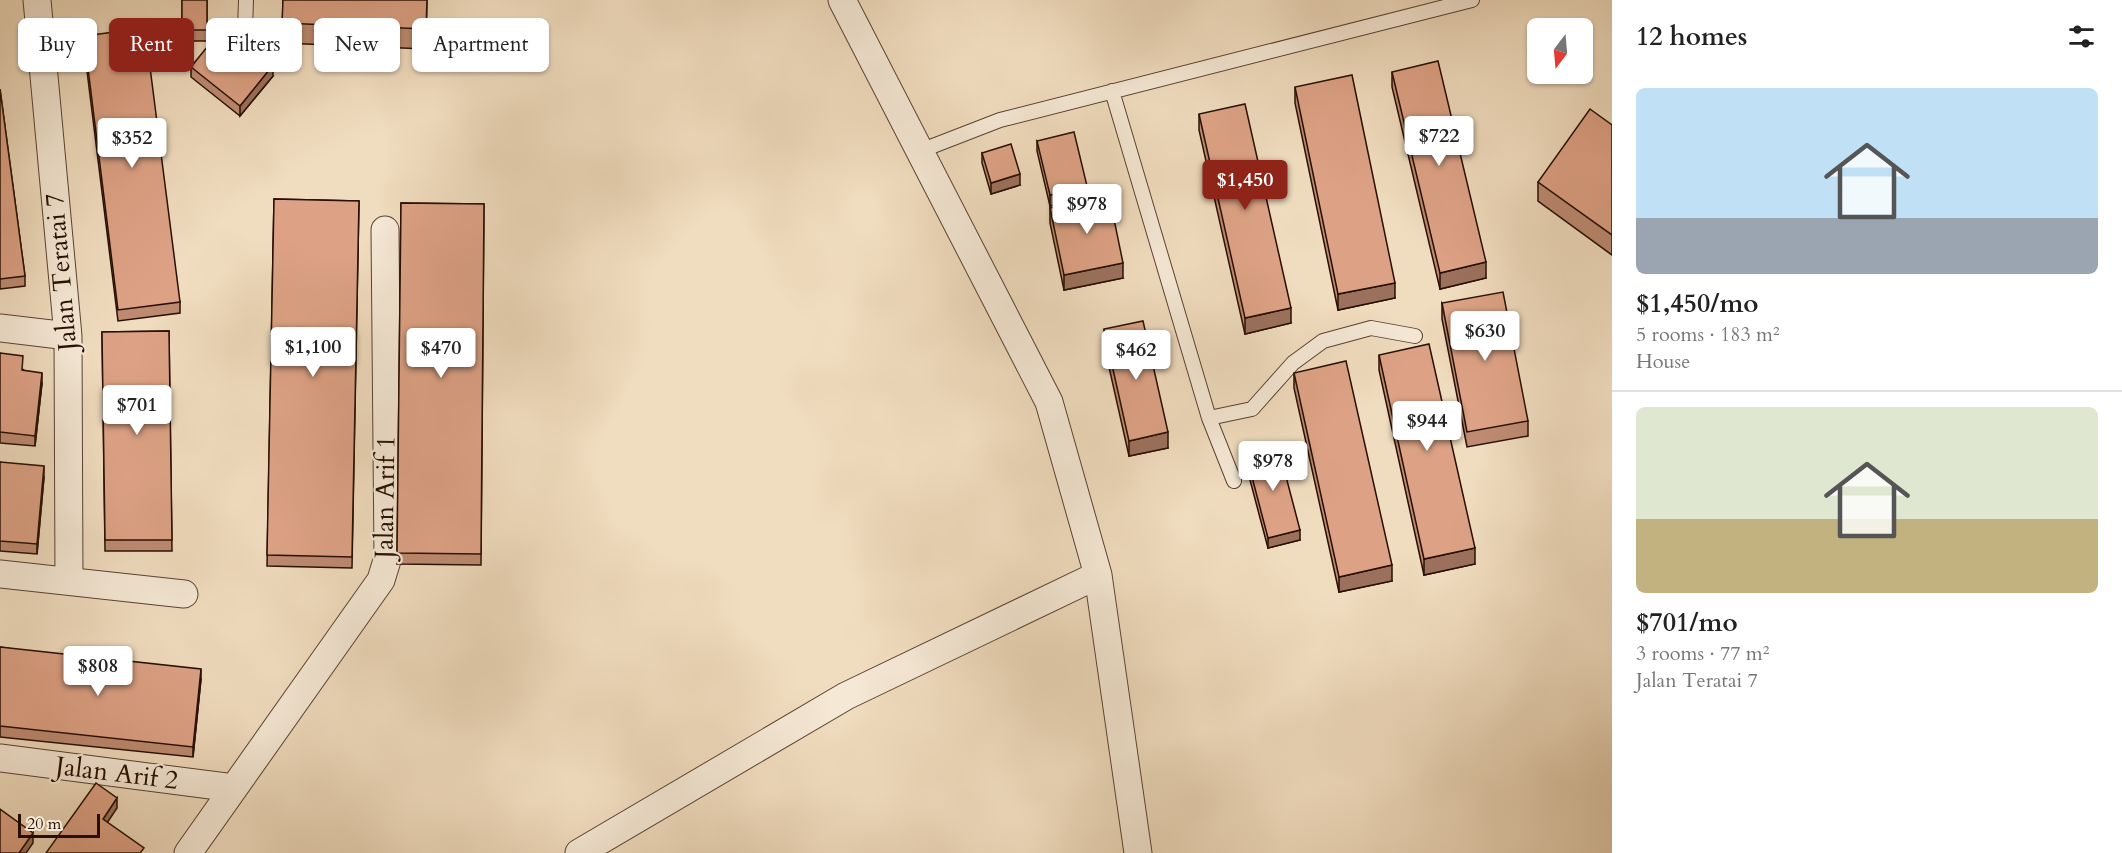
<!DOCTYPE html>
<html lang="en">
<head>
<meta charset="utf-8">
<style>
	:root { --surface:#fff; --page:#f2f2f2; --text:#222; --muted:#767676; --line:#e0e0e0; --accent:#8f2418 }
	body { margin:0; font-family:Cardo,serif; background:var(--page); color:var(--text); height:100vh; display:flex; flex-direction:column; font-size:22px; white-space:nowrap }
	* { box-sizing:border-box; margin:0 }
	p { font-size:20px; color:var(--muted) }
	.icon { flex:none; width:33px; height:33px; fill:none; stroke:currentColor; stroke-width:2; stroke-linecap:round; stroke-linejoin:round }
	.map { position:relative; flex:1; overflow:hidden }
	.side { display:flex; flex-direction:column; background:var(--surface); width:510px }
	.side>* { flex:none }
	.guide { position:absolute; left:18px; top:18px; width:570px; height:54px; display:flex; gap:12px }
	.needle { width:39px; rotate:196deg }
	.controls { position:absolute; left:1527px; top:18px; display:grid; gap:12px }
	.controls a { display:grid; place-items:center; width:66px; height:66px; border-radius:9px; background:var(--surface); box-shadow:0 2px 4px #0004; font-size:30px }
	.scale { position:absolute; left:18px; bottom:15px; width:82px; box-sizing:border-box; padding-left:6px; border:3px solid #270f03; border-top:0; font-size:16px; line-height:21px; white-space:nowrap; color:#270f03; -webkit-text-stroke:4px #f5e8d5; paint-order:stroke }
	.price { position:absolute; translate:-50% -51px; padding:0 14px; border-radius:6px; background:#fff; color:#222; font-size:20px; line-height:39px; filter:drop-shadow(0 2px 3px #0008) }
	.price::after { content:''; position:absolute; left:50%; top:36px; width:18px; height:14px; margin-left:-9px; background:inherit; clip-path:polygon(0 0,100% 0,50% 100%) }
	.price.active { background:var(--accent); color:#fff }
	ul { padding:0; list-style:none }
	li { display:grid; align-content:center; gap:12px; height:318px; padding:0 24px }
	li+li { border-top:2px solid var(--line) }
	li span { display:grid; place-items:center; height:186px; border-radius:9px; color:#555 }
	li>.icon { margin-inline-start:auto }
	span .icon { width:108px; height:108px; fill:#fffc; stroke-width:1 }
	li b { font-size:26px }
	h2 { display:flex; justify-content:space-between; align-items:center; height:72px; padding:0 24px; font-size:26px }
	.pill { padding:0 21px; border-radius:9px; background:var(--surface); box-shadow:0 2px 4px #0004; font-size:21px; line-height:54px }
	.pill.active { background:var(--accent); color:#fff }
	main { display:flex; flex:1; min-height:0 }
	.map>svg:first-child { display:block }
</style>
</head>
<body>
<main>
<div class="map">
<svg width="1612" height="853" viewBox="0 0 1612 853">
	<rect width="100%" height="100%" fill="#f0dcbe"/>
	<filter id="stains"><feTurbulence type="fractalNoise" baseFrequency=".00333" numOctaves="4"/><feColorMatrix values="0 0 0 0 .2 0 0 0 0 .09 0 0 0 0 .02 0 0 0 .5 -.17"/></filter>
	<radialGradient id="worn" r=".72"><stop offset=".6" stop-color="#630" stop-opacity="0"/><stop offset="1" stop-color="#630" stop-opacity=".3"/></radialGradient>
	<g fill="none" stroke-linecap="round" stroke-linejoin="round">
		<defs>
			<path id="service" d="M245,29L246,0
				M1112,91L1209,418L1234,481
				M920,151L1000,120L1472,0
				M1209,418L1252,409L1293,363L1323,341L1371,328L1415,336"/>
			<path id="minor" d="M37,0L68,336L69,581
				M842,0L1049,402L1098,575L1138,853
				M0,328L68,336
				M0,574L184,594
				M0,758L234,788
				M188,853L381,580L388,557L385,230
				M579,853L846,696L1098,575"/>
		</defs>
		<use href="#service" stroke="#594232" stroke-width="16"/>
		<use href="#minor" stroke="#594232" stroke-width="29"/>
		<use href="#service" stroke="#f5e8d5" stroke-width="14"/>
		<use href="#minor" stroke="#f5e8d5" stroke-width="27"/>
	</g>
	<path fill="#be8b72" stroke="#270f03" stroke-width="1.5" d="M182,0H207V41H182Z
		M283,0H427L426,49L282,43Z
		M84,36L180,302V313L118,321L84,47Z
		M191,67L273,76L240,116L191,77Z
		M1392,72L1486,278L1440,289L1392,87Z
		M1295,87L1395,298L1338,310L1295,103Z
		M0,89L25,276V286L0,289Z
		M1199,114L1291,323L1245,334L1199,130Z
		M1612,125V255L1538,201V182Z
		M1037,141L1087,197L1050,206L1037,151Z
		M982,153L1020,185L991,194L982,163Z
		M274,199L359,201L352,568L267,566Z
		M401,203L484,204L481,565L397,564Z
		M1050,208L1123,278L1064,290L1050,223Z
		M1442,303L1528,421V436L1467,447L1442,319Z
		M1104,329L1168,448L1129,456L1104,345Z
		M169,331L172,551H105L102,332Z
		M0,353L42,383L35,446L0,443Z
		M1379,355L1475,564L1424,575L1379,370Z
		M1294,373L1392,581L1339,592L1294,388Z
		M1246,454L1300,540L1268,548L1246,465Z
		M0,462L44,477L37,554L0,551Z
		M0,647L201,679L193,757L0,737Z"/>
	<path fill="#9b715d" stroke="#270f03" stroke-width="1.5" d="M273,65V76L240,116V106Z
		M1020,174V185L991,194V183Z
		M1087,186V197L1050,206V195Z
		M1486,262V278L1440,289V273Z
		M1123,263V278L1064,290V275Z
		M1395,283V298L1338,310V294Z
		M1291,308V323L1245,334V318Z
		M42,373V383L35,446V436Z
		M1168,432V448L1129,456V441Z
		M44,466V477L37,554V544Z
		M1300,530V540L1268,548V538Z
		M1475,548V564L1424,575V559Z
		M1392,565V581L1339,592V577Z
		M201,669V679L193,757V747Z
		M117,798V808L103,829V819Z
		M33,833V843L26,853H19Z"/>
	<path fill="#dda285" stroke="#270f03" stroke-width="1.5" d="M182,0H207V30H182Z
		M283,0H427L426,29L282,23Z
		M224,26L273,65L240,106L191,67Z
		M145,28L180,302L118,310L84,36Z
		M1438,61L1486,262L1440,273L1392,72Z
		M1352,75L1395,283L1338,294L1295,87Z
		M0,89L25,276L0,279Z
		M1245,104L1291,308L1245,318L1199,114Z
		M1590,109L1612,125V235L1538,182Z
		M1074,132L1087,186L1050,195L1037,141Z
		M1011,144L1020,174L991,183L982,153Z
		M1109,195L1123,263L1064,275L1050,208Z
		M274,199L359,201L352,557L267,555Z
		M401,203L484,204L481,554L397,553Z
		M1503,292L1528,421L1467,432L1442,303Z
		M1143,321L1168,432L1129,441L1104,329Z
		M169,331L172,540H105L102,332Z
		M1429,344L1475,548L1424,559L1379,355Z
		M0,353L23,356L22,370L42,373L35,436L0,432Z
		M1346,361L1392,565L1339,577L1294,373Z
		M1278,446L1300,530L1268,538L1246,454Z
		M0,462L44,466L37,544L0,541Z
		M0,647L201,669L193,747L0,726Z
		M96,783L117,798L103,819L144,848L140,853H46Z
		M0,809L33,833L19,853H0Z"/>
	<g text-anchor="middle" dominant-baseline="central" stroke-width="4.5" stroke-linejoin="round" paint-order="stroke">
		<g font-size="26" fill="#270f03" stroke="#f5e8d5">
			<text transform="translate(61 272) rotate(-95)">Jalan Teratai 7</text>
			<text transform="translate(385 497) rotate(-89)">Jalan Arif 1</text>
			<text transform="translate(117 773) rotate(7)">Jalan Arif 2</text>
		</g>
	</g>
	<rect width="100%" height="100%" filter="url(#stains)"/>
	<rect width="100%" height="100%" fill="url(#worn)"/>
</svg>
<div class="controls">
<a><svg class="needle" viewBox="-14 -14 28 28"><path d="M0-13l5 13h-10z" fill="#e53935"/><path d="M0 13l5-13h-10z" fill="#767676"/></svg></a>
</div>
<div class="scale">20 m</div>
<b class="price" style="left:1439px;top:167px">$722</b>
<b class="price" style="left:132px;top:169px">$352</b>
<b class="price active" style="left:1245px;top:211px">$1,450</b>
<b class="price" style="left:1087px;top:235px">$978</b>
<b class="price" style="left:1485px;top:362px">$630</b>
<b class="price" style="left:313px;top:378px">$1,100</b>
<b class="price" style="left:441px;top:379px">$470</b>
<b class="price" style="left:1136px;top:381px">$462</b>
<b class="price" style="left:137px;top:436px">$701</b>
<b class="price" style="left:1427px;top:452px">$944</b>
<b class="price" style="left:1273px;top:492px">$978</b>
<b class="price" style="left:98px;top:697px">$808</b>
<div class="guide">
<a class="pill">Buy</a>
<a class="pill active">Rent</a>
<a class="pill">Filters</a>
<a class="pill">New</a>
<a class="pill">Apartment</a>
</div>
</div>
<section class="side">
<h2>12 homes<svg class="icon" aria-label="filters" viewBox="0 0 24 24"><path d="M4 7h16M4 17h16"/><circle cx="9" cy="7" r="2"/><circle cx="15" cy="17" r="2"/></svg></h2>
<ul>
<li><span style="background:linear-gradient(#bfe0f5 70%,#9aa5b1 0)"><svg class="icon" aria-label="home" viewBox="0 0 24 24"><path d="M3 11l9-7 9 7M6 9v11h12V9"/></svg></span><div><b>$1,450/mo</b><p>5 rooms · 183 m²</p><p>House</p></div></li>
<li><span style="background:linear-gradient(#dfe7d0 60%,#c2b280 0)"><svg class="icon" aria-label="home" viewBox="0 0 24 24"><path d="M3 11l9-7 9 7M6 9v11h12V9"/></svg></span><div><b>$701/mo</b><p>3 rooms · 77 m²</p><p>Jalan Teratai 7</p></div></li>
</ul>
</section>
</main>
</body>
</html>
